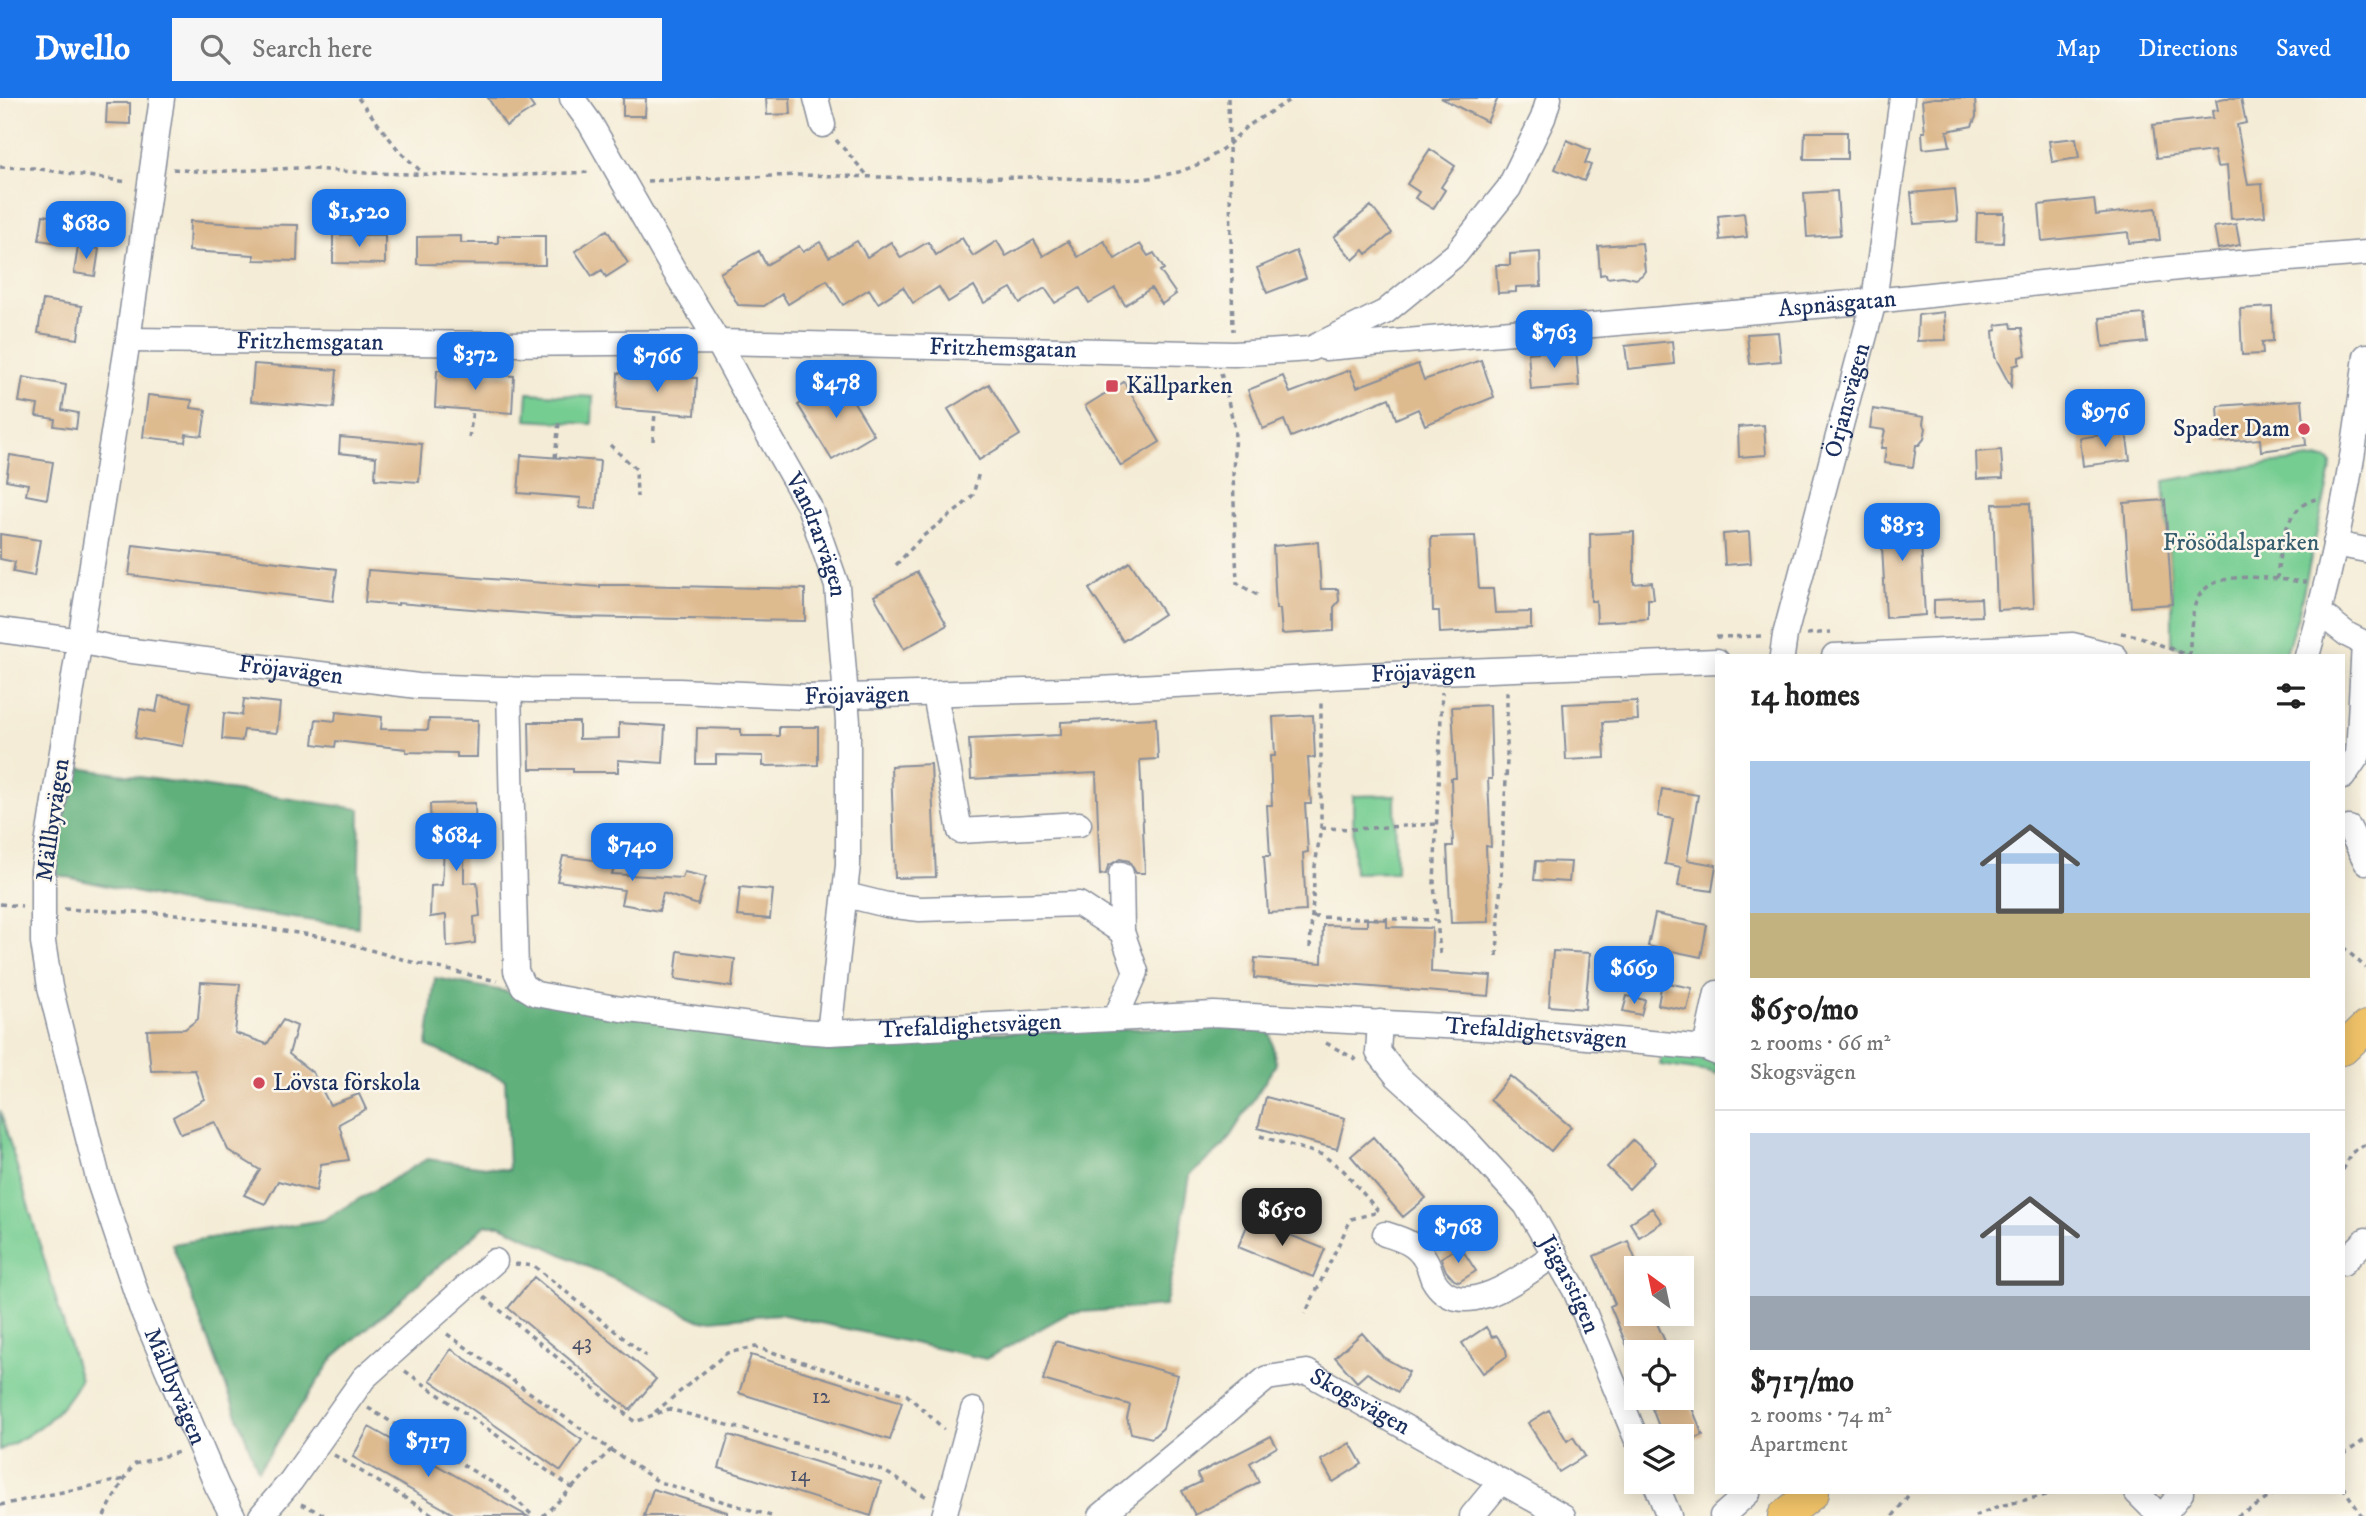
<!DOCTYPE html>
<html lang="en">
<head>
<meta charset="utf-8">
<style>
	:root { --surface:#fff; --page:#f6f6f6; --text:#222; --muted:#767676; --line:#e0e0e0; --accent:#1a73e8 }
	body { margin:0; font-family:"IM FELL DW Pica",serif; background:var(--page); color:var(--text); height:100vh; display:flex; flex-direction:column; font-size:26px; white-space:nowrap }
	* { box-sizing:border-box; margin:0 }
	p { font-size:23px; color:var(--muted) }
	.icon { flex:none; width:38px; height:38px; fill:none; stroke:currentColor; stroke-width:2; stroke-linecap:round; stroke-linejoin:round }
	.map { position:relative; flex:1; overflow:hidden }
	.side { position:absolute; left:1715px; top:556px; width:630px; height:840px; display:flex; flex-direction:column; background:var(--surface); border-radius:0px; box-shadow:0 4px 18px #0003 }
	.side>* { flex:none }
	.needle { width:46px; rotate:327deg }
	.buttons { position:absolute; left:1624px; top:1158px; display:grid; gap:14px }
	.buttons a { display:grid; place-items:center; width:70px; height:70px; border-radius:0px; background:var(--surface); box-shadow:0 4px 18px #0003; font-size:35px }
	.price { position:absolute; translate:-50% -60px; padding:0 16px; border-radius:14px; background:var(--accent); color:#fff; font-size:23px; line-height:46px; filter:drop-shadow(0 2px 4px #0008) }
	.price::after { content:''; position:absolute; left:50%; top:42px; width:21px; height:16px; margin-left:-10px; background:inherit; clip-path:polygon(0 0,100% 0,50% 100%) }
	.price.selected { background:#222; color:#fff }
	ul { padding:0; list-style:none }
	li { display:grid; align-content:center; gap:14px; height:371px; padding:0 35px }
	li+li { border-top:2px solid var(--line) }
	li span { display:grid; place-items:center; height:217px; border-radius:0px; color:#555 }
	li>.icon { margin-inline-start:auto }
	span .icon { width:126px; height:126px; fill:#fffc; stroke-width:1 }
	li b { font-size:30px }
	h2 { display:flex; justify-content:space-between; align-items:center; height:84px; padding:0 35px; font-size:30px }
	header { display:flex; align-items:center; gap:42px; box-sizing:border-box; height:98px; padding:0 35px; background:var(--accent); color:#fff }
	header strong { font-size:33px }
	nav { display:flex; gap:38px; margin-inline-start:auto; font-size:24px }
	.search { width:490px; height:63px; background:var(--page); display:flex; align-items:center; gap:18px; box-sizing:border-box; padding:0 24px; border-radius:0px; color:var(--muted); font-size:26px }
	.map>svg:first-child { display:block }
</style>
</head>
<body>
<header>
<strong>Dwello</strong>
<div class="search"><svg class="icon" aria-label="search" viewBox="0 0 24 24"><circle cx="10" cy="10" r="6"/><path d="M15 15l6 6"/></svg>Search here</div>
<nav><a>Map</a><a>Directions</a><a>Saved</a></nav>
</header>
<div class="map">
<svg width="2366" height="1418" viewBox="0 0 2366 1418">
	<rect width="100%" height="100%" fill="#fbf7ec"/>
	<filter id="ink" filterUnits="userSpaceOnUse"><feTurbulence type="fractalNoise" baseFrequency=".0143" numOctaves="2"/><feDisplacementMap in="SourceGraphic" scale="14" xChannelSelector="R" yChannelSelector="G"/><feConvolveMatrix kernelMatrix="1 2 1 2 8 2 1 2 1" color-interpolation-filters="sRGB"/></filter>
	<filter id="wash" filterUnits="userSpaceOnUse"><feTurbulence type="fractalNoise" baseFrequency=".00686" numOctaves="4" result="noise"/><feDisplacementMap in="SourceGraphic" scale="28" xChannelSelector="R" yChannelSelector="G"/><feGaussianBlur stdDeviation="1.57" result="paint"/><feColorMatrix in="noise" values="0 0 0 0 0 0 0 0 0 0 0 0 0 0 0 0 0 1.4 0 .05"/><feComposite in="paint" operator="in"/></filter>
	<g filter="url(#wash)">
		<rect width="100%" height="100%" fill="#f4ecd6"/>
		<path fill="#76cd92" stroke="#487e78" stroke-width="2" d="M528,295L593,299L592,326L526,322Z
			M2321,360L2329,362L2331,366L2330,376L2298,517L2285,558H2201L2172,546V506L2164,383L2250,368Z
			M1395,697L1396,774L1354,775L1353,698Z
			M1663,948L1717,955V977L1708,974L1660,967Z
			M0,1012L80,1282C60,1318 36,1335 0,1352Z"/>
		<path fill="#60b07c" stroke="#3e706d" stroke-width="2" d="M71,669L360,711L358,829L184,805L53,776Z
			M435,880L614,914L800,940L1269,927L1276,966L1224,1048L1190,1077L1177,1157L1165,1208L1069,1215L986,1261L779,1216L701,1223L501,1127H486L334,1259L258,1372L172,1146L323,1122L427,1061L509,1072L505,982L427,948Z"/>
		<g id="blocks">
			<path fill="#deba8f" d="M488,0H527L534,10L506,28Z
				M623,0H646L645,18H623Z
				M766,0H790L791,16L767,17Z
				M1441,0H1498L1487,24Z
				M1934,0H1975L1976,19L1972,28L1947,33L1950,48L1923,51L1922,34H1925L1922,2Z
				M2225,0H2241L2246,25L2237,27L2248,87L2262,86L2265,118L2231,121L2227,68L2217,69L2214,53L2157,60L2153,27L2213,20L2212,13L2218,12L2216,2Z
				M107,5H130V26L106,25Z
				M1805,34H1847V61H1804Z
				M2076,40L2079,60L2052,64L2049,43Z
				M1567,42L1590,52L1585,65L1591,67L1584,83L1555,71Z
				M1430,51L1455,68L1441,89L1445,92L1433,111L1415,100L1419,94L1407,86Z
				M1955,91L1958,123L1914,126L1911,95Z
				M1837,93L1840,137L1807,139L1804,95Z
				M2094,101L2096,117L2156,110L2160,142L2129,145L2128,134L2042,143L2039,107Z
				M1371,108L1392,135L1367,156L1364,152L1353,162L1334,139Z
				M1744,115L1747,139L1720,142L1718,118Z
				M1977,115H2004L2003,145L1976,144Z
				M43,117L82,123L78,148L39,142Z
				M190,123L237,126L298,127L297,163L254,162V157L189,153Z
				M2236,126L2240,147L2218,151L2214,129Z
				M607,132L628,165L606,179L602,172L592,178L575,153Z
				M333,137H385V166L333,165Z
				M461,138V145H498V138H545V167L417,166V139Z
				M962,140L973,158L997,143L1006,158L1034,142L1043,158L1068,143L1078,159L1104,143L1115,161L1140,146L1148,158L1154,155L1164,171L1160,173L1176,196L1162,206L1151,190L1125,207L1115,190L1089,205L1080,190L1055,205L1045,190L1020,205L1011,190L984,205L974,188L948,204L939,189L913,205L903,189L878,205L869,191L843,207L827,182L788,206L782,196L764,208L738,207L720,175L759,153L766,167L799,148L803,154L820,144L829,159L857,143L867,159L891,144L901,160L928,144L936,157Z
				M1642,145L1645,173L1642,177L1636,181L1623,178L1607,180L1606,176L1600,177L1598,148Z
				M78,148L99,151L95,178L74,175Z
				M1296,153L1306,180L1267,195L1257,170Z
				M1540,154L1541,188L1516,189V194L1498,195L1496,167H1510V156Z
				M43,202L82,208L78,241L38,235Z
				M2272,209L2273,243L2262,244L2263,256L2242,257L2240,211Z
				M1944,214L1946,242L1917,243L1918,217Z
				M2144,216L2147,244L2103,249L2100,220Z
				M2011,225L2012,230H2022L2026,257L2019,259V266L2013,268L2011,289L1995,259L1993,233L1997,232L1996,227Z
				M1778,234L1781,263L1750,266L1747,236Z
				M1672,243L1674,266L1628,271L1625,248Z
				M1576,251L1579,288L1531,292L1528,255Z
				M1481,262L1494,299L1425,327L1418,311L1396,321L1389,300L1291,339L1284,322L1263,331L1248,292L1283,278L1290,295L1350,272L1357,289L1418,266L1424,282Z
				M254,266L337,272L334,310L251,303Z
				M437,272L514,278L512,315L435,309Z
				M618,275L697,280L695,317L616,311Z
				M23,279L66,287L62,312L78,315L76,331L54,328L55,321L36,318L38,307L19,304Z
				M840,281L874,337L832,362L798,307Z
				M1124,284L1160,344L1121,368L1085,308Z
				M989,286L1020,337L979,362L948,311Z
				M148,297L192,302L191,310L206,312L202,338L186,336L185,344L143,339Z
				M2302,302L2306,347L2261,353L2260,341L2220,344L2218,308Z
				M1873,311L1924,319L1923,326L1926,330L1924,341L1919,347H1916L1913,369L1884,365L1886,350H1881L1885,332L1870,330Z
				M1764,327L1766,357L1739,359L1738,329Z
				M2126,333L2130,362L2083,368L2080,340Z
				M340,339L422,346L419,384L375,381L376,359L339,355Z
				M2001,352L2003,380L1977,381L1976,354Z
				M10,357L53,364L47,401L26,397L28,386L6,382Z
				M521,357L600,363L596,411L580,410L581,400L518,395Z
				M2165,402L2172,506L2131,509L2124,405Z
				M2030,405L2034,510L1997,512L1993,406Z
				M1919,410L1925,517L1886,520L1880,412Z
				M1634,434V486L1652,484L1654,501H1648V521L1597,524L1596,503H1591L1590,436Z
				M1749,434L1751,465L1725,467L1723,436Z
				M0,436L40,442L34,478L13,474L15,464L0,461Z
				M1475,438L1479,491H1493L1495,515L1531,514V530L1440,535L1439,513H1433L1431,439Z
				M1318,444L1321,491H1338L1339,503L1334,509V533L1282,536L1280,511H1276L1273,448Z
				M133,447L337,471L333,503L129,477Z
				M1130,464L1164,516L1123,543L1089,491Z
				M368,472L600,489V487H632L805,491V523L571,519L398,505V507L365,504Z
				M917,474L947,527L904,551L874,498Z
				M1981,500L1982,518L1934,520V502Z
				M159,598L191,604L183,648L135,640L140,611L156,614Z
				M244,601L280,605L277,635L244,632L242,643L222,641L224,615L242,617Z
				M1637,603L1638,622L1603,624L1605,660L1566,662L1563,606Z
				M1490,607L1492,681H1488L1491,749L1486,748L1489,824L1451,825L1447,748H1453L1451,680H1456L1452,609Z
				M336,614L382,619L381,631L428,632L429,621L478,622L477,659H457V655L406,654V651L336,643L335,649L313,646L316,621L335,623Z
				M1313,617L1315,660H1308L1311,706H1305L1308,754L1303,755L1306,813L1268,815L1264,758H1270L1267,707H1272L1270,658H1275L1273,619Z
				M1156,620L1158,661L1140,662L1145,775H1136L1129,763L1120,761L1108,768L1106,776L1100,777L1096,675L971,681L969,641L1061,637V624Z
				M529,624H579V641L619,640V625L665,628L663,665L618,662V674H573V671H530Z
				M779,629H818V667L763,668V658L716,657V666H696L697,630L741,631V638H779Z
				M931,666L936,779L895,780L891,668Z
				M1662,691L1698,697L1687,762L1716,767L1712,793L1678,788L1681,769L1665,766L1673,721L1658,718Z
				M475,705L476,752H464V785L477,784L480,818L474,819L475,845L447,849L446,817L430,819L431,788L442,787L445,730L431,729L430,706Z
				M563,758L616,765L612,776L682,780L684,774L706,779L698,807L663,795L659,813L621,806L624,792L557,783Z
				M1536,763L1571,764L1569,784L1534,782Z
				M740,789L773,792L770,821L737,818Z
				M1655,816L1707,827L1701,859L1648,848Z
				M1367,821L1387,822V829L1432,830L1431,874L1491,878L1489,898L1254,880L1255,860L1322,865L1323,827L1367,828Z
				M678,853L735,861L732,889L675,881Z
				M1553,853L1590,855L1585,911L1549,908Z
				M201,884L240,886L235,935L267,946L283,922L297,928L289,956L313,975L330,1007L359,996L366,1011L339,1026L349,1062L321,1066L316,1093L278,1083L265,1106L244,1097L260,1072L228,1052L215,1024L181,1036L173,1019L204,1001L195,972L151,973L147,932L185,931L198,921Z
				M1662,884L1692,890L1687,912L1658,907Z
				M1627,898L1645,902L1641,917L1623,913Z
				M1510,978L1571,1029L1551,1053L1490,1002Z
				M1266,999L1345,1020L1337,1051L1258,1030Z
				M1373,1039L1426,1100L1403,1119L1351,1058Z
				M1633,1042L1656,1063L1629,1091L1607,1069Z
				M1652,1110L1662,1124L1639,1139L1630,1125Z
				M1250,1121L1325,1151L1313,1179L1238,1149Z
				M1628,1143L1636,1163V1216H1653L1667,1248L1652,1255H1630L1610,1208L1615,1206L1594,1158Z
				M1460,1148L1476,1173L1459,1184L1454,1182L1446,1173L1441,1160Z
				M534,1179L656,1281L630,1312L508,1210Z
				M1486,1229L1492,1239L1497,1238L1506,1252L1507,1258L1483,1275L1462,1245Z
				M1362,1235L1383,1259L1409,1274L1398,1294L1367,1275L1357,1284L1335,1259Z
				M1055,1243L1178,1277L1163,1330L1152,1340L1131,1335L1127,1320L1130,1307L1043,1282Z
				M451,1251L582,1342L561,1373L430,1282Z
				M751,1257L902,1304L890,1342L739,1295Z
				M1648,1300H1688L1703,1337L1682,1346V1339H1663Z
				M1549,1312L1567,1343L1573,1339L1585,1358L1559,1374L1528,1325Z
				M369,1329L527,1418H457L353,1359Z
				M729,1337L881,1384L871,1418L719,1370Z
				M1271,1338L1277,1349L1250,1365L1259,1384L1195,1417L1182,1393L1201,1384L1197,1376Z
				M1350,1345L1362,1366L1333,1384L1321,1362Z
				M653,1391L727,1414V1418H644Z"/>
		</g>
	</g>
	<g filter="url(#ink)">
		<use href="#blocks" fill-opacity="0" stroke="#888e9a" stroke-width="2"/>
		<g fill="none" stroke-linecap="round" stroke-linejoin="round">
			<defs>
				<g id="minor">
					<path id="s1" d="M162,0L128,242L43,772V844L50,889L99,1084L141,1209L217,1388L233,1418"/>
					<path id="s2" d="M572,0L590,25L672,169L718,244L760,322L809,408L837,488L848,624V767L829,935"/>
					<path d="M816,0L823,27"/>
					<path id="s3" d="M128,242L501,246L718,244L1234,256L1310,251L1385,214L1456,156L1509,90L1543,20L1549,0"/>
					<path id="s4" d="M1325,250L1874,203L2188,169L2366,155"/>
					<path d="M2335,446L2366,452"/>
					<path d="M2320,515L2348,537L2366,546"/>
					<path id="s5" d="M0,532L81,543L116,551L418,588L530,592L679,593L808,599L1099,591L1365,577L1717,563"/>
					<path id="s6" d="M1782,558L1785,537L1874,203L1902,0"/>
					<path d="M1834,558L2073,547L2115,558"/>
					<path d="M2307,558C2335,461 2355,359 2366,258"/>
					<path id="s7" d="M509,591L516,873L523,888L536,896L621,911L800,933L829,935L1214,916L1500,931L1705,950L1717,955"/>
					<path d="M935,596L960,733L1079,726"/>
					<path d="M2343,679L2358,657L2364,545"/>
					<path d="M2349,730L2366,764"/>
					<path d="M1121,776L1122,834"/>
					<path d="M846,797L887,807L920,811L1079,806L1122,834L1136,874L1115,921"/>
					<path id="s8" d="M1380,924L1378,954L1397,978L1458,1033L1526,1107L1575,1192L1636,1340"/>
					<path d="M1705,950L1717,895"/>
					<path d="M1385,1136C1401,1141 1416,1145 1425,1161C1429,1167 1430,1174 1433,1181C1461,1230 1525,1176 1555,1156"/>
					<path d="M2343,1165L2366,1142"/>
					<path d="M1655,1384L1669,1418"/>
					<path d="M2137,1395L2160,1418"/>
					<path d="M261,1418L291,1383L364,1280L495,1163"/>
					<path d="M944,1418L973,1312"/>
					<path id="s9" d="M1101,1418L1267,1280L1307,1274L1563,1418"/>
					<path d="M1472,1418L1501,1383"/>
					<path d="M1722,1418L1748,1395"/>
					<path d="M2165,1418L2166,1414L2181,1395"/>
				</g>
				<path id="major" d="M2343,951L2366,929
					M1784,1418L1813,1395"/>
			</defs>
			<use href="#minor" stroke="#888e9a" stroke-width="27"/>
			<use href="#major" stroke="#888e9a" stroke-width="34"/>
			<path stroke="#888e9a" stroke-width="3.5" stroke-dasharray="5 5" stroke-linecap="butt" d="M358,0L400,54L423,75
				M1228,0L1233,233
				M836,42L868,78
				M0,69L33,70L128,84
				M173,71L205,74L300,70L366,75L502,78L592,74
				M647,83L798,77L919,80L1039,79L1106,82L1144,81L1179,74L1204,64L1229,46L1246,29L1293,0
				M1221,275L1235,331L1233,377L1237,485L1261,499
				M469,340L473,312
				M653,343L655,314
				M610,347L636,371L637,399
				M555,360L559,324
				M896,467L923,438L960,410L973,397L979,374
				M2277,481C2280,450 2284,405 2321,400
				M2121,535L2138,538L2189,558
				M1807,536L1831,534
				M1716,539L1765,538
				M2189,558C2191,541 2190,520 2196,504C2210,467 2275,482 2306,484
				M1321,730L1354,731L1437,726
				M0,806L22,808
				M64,811L176,816L329,840L412,864L497,883
				M1313,819L1436,822
				M2343,849L2366,870
				M1310,850L1315,768L1321,730V601
				M1440,856L1434,786L1442,594
				M1497,858L1507,662V591
				M1326,945L1359,963
				M1260,1038L1323,1057L1344,1073L1379,1114L1351,1121L1305,1216
				M2343,1072L2351,1055L2366,1046
				M515,1166L534,1168L646,1258
				M484,1199L635,1324L669,1311L805,1348L884,1373L927,1399
				M447,1236L611,1352L572,1390
				M405,1273L572,1390L543,1418
				M368,1310L508,1394L533,1418
				M655,1314L727,1255L756,1249L907,1297L944,1331
				M611,1352L659,1384L771,1418
				M334,1357L435,1418
				M2343,1357L2366,1341
				M2343,1389L2362,1418
				M301,1406L327,1418
				M0,1407L125,1381
				M104,1418L127,1376L135,1366L179,1354
				M1893,1418L1910,1395
				M1975,1418L1996,1409L2054,1395
				M2237,1418L2253,1410L2275,1395"/>
			<use href="#minor" stroke="#fff" stroke-width="24"/>
			<use href="#major" stroke="#f0c369" stroke-width="32"/>
		</g>
	</g>
	<g fill="#d1495b" stroke="#fbf7ec" stroke-width="2.5">
		<rect x="1105" y="281" width="14" height="14" rx="3.5"/>
		<circle cx="2304" cy="331" r="7"/>
		<circle cx="259" cy="985" r="7"/>
	</g>
	<g text-anchor="middle" dominant-baseline="central" stroke-width="5" stroke-linejoin="round" paint-order="stroke">
		<g font-size="21" fill="#4c526a">
			<text x="582" y="1245">43</text>
			<text x="821" y="1299">12</text>
			<text x="800" y="1377">14</text>
		</g>
		<g font-size="24" fill="#1b2f5e" stroke="#fbf7ec">
			<text stroke="none"><textPath href="#s4" startOffset="514">Aspnäsgatan</textPath></text>
			<text stroke="none"><textPath href="#s3" startOffset="182">Fritzhemsgatan</textPath></text>
			<text stroke="none"><textPath href="#s3" startOffset="875">Fritzhemsgatan</textPath></text>
			<text stroke="none"><textPath href="#s6" startOffset="264">Örjansvägen</textPath></text>
			<text stroke="none"><textPath href="#s2" startOffset="502">Vandrarvägen</textPath></text>
			<text stroke="none"><textPath href="#s5" startOffset="294">Fröjavägen</textPath></text>
			<text stroke="none"><textPath href="#s5" startOffset="1428">Fröjavägen</textPath></text>
			<text stroke="none"><textPath href="#s5" startOffset="861">Fröjavägen</textPath></text>
			<text transform="translate(53 722) rotate(-82)">Mällbyvägen</text>
			<text stroke="none"><textPath href="#s7" startOffset="751">Trefaldighetsvägen</textPath></text>
			<text stroke="none"><textPath href="#s7" startOffset="1318">Trefaldighetsvägen</textPath></text>
			<text stroke="none"><textPath href="#s8" startOffset="334">Jägarstigen</textPath></text>
			<text stroke="none"><textPath href="#s1" startOffset="1318">Mällbyvägen</textPath></text>
			<text stroke="none"><textPath href="#s9" startOffset="317">Skogsvägen</textPath></text>
		</g>
		<g font-size="24" fill="#1b2f5e" stroke="#fbf7ec" text-anchor="start">
			<text x="1126" y="288">Källparken</text>
			<text x="2290" y="331" text-anchor="end">Spader Dam</text>
			<text x="273" y="985">Lövsta förskola</text>
		</g>
		<g font-size="24" fill="#365e6e" stroke="#fbf7ec">
			<text x="2241" y="445">Frösödalsparken</text>
		</g>
	</g>
</svg>
<div class="buttons">
<a><svg class="needle" viewBox="-14 -14 28 28"><path d="M0-13l5 13h-10z" fill="#e53935"/><path d="M0 13l5-13h-10z" fill="#767676"/></svg></a>
<a><svg class="icon" aria-label="locate" viewBox="0 0 24 24"><circle cx="12" cy="12" r="6"/><path d="M12 2v4M12 18v4M2 12h4M18 12h4"/></svg></a>
<a><svg class="icon" aria-label="layers" viewBox="0 0 24 24"><path d="M12 4l9 5-9 5-9-5zM3 14l9 5 9-5"/></svg></a>
</div>
<b class="price" style="left:359px;top:151px">$1,520</b>
<b class="price" style="left:86px;top:163px">$680</b>
<b class="price" style="left:1554px;top:272px">$763</b>
<b class="price" style="left:475px;top:294px">$372</b>
<b class="price" style="left:657px;top:296px">$766</b>
<b class="price" style="left:836px;top:322px">$478</b>
<b class="price" style="left:2105px;top:351px">$976</b>
<b class="price" style="left:1902px;top:465px">$853</b>
<b class="price" style="left:456px;top:775px">$684</b>
<b class="price" style="left:632px;top:785px">$740</b>
<b class="price" style="left:1634px;top:908px">$669</b>
<b class="price selected" style="left:1282px;top:1150px">$650</b>
<b class="price" style="left:1458px;top:1167px">$768</b>
<b class="price" style="left:428px;top:1381px">$717</b>
<section class="side">
<h2>14 homes<svg class="icon" aria-label="filters" viewBox="0 0 24 24"><path d="M4 7h16M4 17h16"/><circle cx="9" cy="7" r="2"/><circle cx="15" cy="17" r="2"/></svg></h2>
<ul>
<li><span style="background:linear-gradient(#a9c7e8 70%,#c2b280 0)"><svg class="icon" aria-label="home" viewBox="0 0 24 24"><path d="M3 11l9-7 9 7M6 9v11h12V9"/></svg></span><div><b>$650/mo</b><p>2 rooms · 66 m²</p><p>Skogsvägen</p></div></li>
<li><span style="background:linear-gradient(#c9d6e8 75%,#9aa5b1 0)"><svg class="icon" aria-label="home" viewBox="0 0 24 24"><path d="M3 11l9-7 9 7M6 9v11h12V9"/></svg></span><div><b>$717/mo</b><p>2 rooms · 74 m²</p><p>Apartment</p></div></li>
</ul>
</section>
</div>
</body>
</html>
